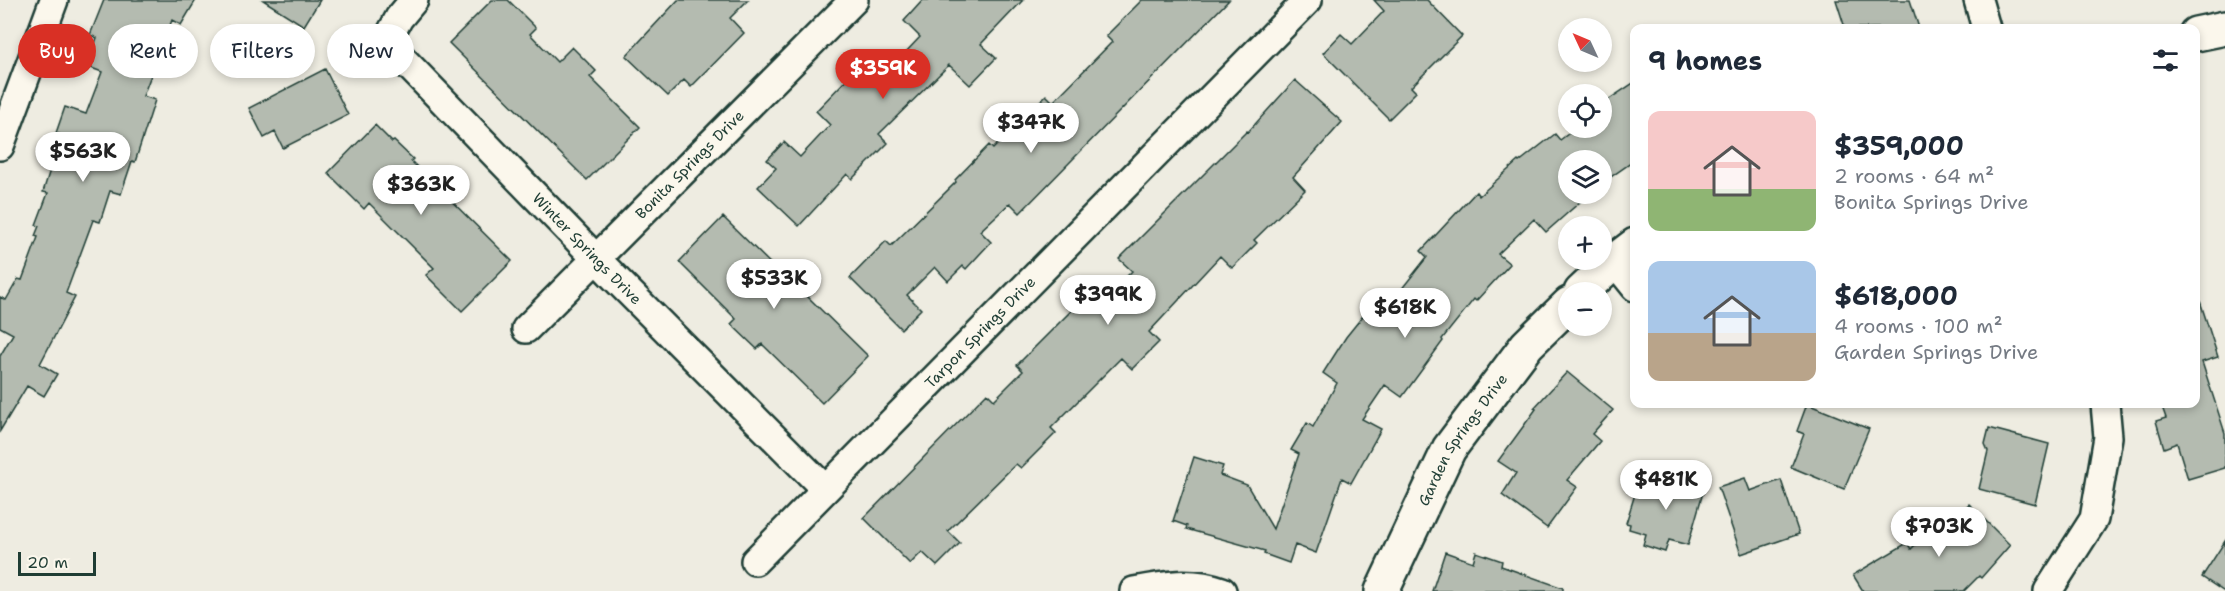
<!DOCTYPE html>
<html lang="en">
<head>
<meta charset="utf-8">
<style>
	:root { --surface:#fff; --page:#f2f2f3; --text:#1f2937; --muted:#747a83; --accent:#d93025 }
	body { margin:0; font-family:"Shantell Sans",sans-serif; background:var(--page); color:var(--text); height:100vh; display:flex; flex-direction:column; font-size:22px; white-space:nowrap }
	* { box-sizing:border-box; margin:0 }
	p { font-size:20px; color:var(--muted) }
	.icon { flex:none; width:33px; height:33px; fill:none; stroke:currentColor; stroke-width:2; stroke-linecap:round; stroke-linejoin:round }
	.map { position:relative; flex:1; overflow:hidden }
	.drawer { position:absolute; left:1630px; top:24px; width:570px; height:384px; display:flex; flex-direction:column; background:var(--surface); border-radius:12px; box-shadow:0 3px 9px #0003 }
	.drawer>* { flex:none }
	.top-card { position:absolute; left:18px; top:24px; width:570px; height:54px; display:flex; gap:12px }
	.needle { width:39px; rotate:314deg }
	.controls { position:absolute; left:1558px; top:18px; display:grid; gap:12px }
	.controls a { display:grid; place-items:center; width:54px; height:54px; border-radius:50%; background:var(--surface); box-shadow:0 3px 9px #0003; font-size:30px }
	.scale { position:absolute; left:18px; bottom:15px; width:78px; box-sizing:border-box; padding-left:6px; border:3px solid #1f3d34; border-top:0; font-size:16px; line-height:21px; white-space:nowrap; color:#1f3d34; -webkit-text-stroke:4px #fbf7ec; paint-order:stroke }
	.price { position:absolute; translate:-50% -51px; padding:0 14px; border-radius:21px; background:#fff; color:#222; font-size:20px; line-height:39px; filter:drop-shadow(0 2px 3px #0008) }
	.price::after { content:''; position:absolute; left:50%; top:36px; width:18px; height:14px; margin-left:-9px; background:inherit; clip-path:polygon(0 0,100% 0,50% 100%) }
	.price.active { background:var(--accent); color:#fff }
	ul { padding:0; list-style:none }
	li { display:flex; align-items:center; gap:18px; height:150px; padding:0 18px }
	li span { display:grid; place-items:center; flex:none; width:168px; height:120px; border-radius:12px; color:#555 }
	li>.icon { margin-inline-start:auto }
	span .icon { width:72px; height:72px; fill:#fffc; stroke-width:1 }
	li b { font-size:26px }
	h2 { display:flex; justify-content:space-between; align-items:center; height:72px; padding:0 18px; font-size:26px }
	.pill { padding:0 21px; border-radius:27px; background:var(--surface); box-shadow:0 3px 9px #0003; font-size:21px; line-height:54px }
	.pill.active { background:var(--accent); color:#fff }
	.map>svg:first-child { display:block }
</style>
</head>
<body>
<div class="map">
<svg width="2225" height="591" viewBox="0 0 2225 591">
	<rect width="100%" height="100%" fill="#eeece1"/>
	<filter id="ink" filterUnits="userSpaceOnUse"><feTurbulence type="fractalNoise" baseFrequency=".0167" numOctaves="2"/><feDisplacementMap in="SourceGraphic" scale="12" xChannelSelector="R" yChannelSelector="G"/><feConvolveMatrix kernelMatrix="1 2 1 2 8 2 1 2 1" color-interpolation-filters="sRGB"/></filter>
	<g filter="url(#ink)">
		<path fill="#b4bbb0" stroke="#1f3d34" stroke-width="1.5" d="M104,0H196L181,25L172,20L143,96L155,100L135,162L132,161L121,194L110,191L100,222L93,220L66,293L75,297L40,364L57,374L44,396L27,386L0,431V356L13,334L0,327V297L6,300L18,279L22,280L38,237L35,236L39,226L36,225L48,193L43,192L61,135L56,133L65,107L86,114L102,72L86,66L97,38L90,35Z
			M263,0H320L304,26Z
			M492,0H508L536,28L530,34L557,62L572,47L596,71L590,77L640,127L587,180L449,43Z
			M678,0H748L730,18L744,33L691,87L684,80L668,96L626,56Z
			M923,0H1023L981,44L996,58L970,85L949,65L879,134L888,143L852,179L847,174L799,226L758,187L776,168L767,160L784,142L800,157L830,125L816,111L872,53L889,70L920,37L904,21Z
			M1142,0H1229L1020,213L1010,203L980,231L991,242L966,269L963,266L948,281L935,267L907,295L921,309L901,329L850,278L886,241L891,246L956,182L955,180L989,145L993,149L1046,95L1053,102L1112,42L1106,36Z
			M1374,0H1427L1462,36L1411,87L1416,92L1389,119L1323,53L1341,34L1352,44L1384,11Z
			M1836,0H1910L1919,28H1845Z
			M325,69L348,115L283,148L275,132L264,138L249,108Z
			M1295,80L1342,122L1293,177L1305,190L1254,240L1257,243L1232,268L1220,256L1149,332L1159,342L1132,369L1121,358L1051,428L1056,433L1021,468L1016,464L948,531L960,543L937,566L922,552L910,564L864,518L987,393L994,400L1023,371L1017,365L1072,310L1070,308L1089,289L1102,302L1132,271L1119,259L1247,131L1248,132Z
			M1635,82V160L1602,183V160H1569V194H1589L1546,232L1534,219L1498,254L1510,264L1476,301L1474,299L1442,339L1443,341L1402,397L1385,385L1362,419L1381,429L1351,483L1342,478L1316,553L1295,545L1289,563L1264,554L1265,551L1186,529L1187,526L1173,521L1194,457L1223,466L1220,475L1247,485L1273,529L1299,454L1291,450L1307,423L1313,427L1337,383L1323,373L1346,337L1383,291L1393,300L1427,257L1421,251L1476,192L1479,196L1518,161L1519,162L1555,134L1560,140L1576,128H1602V104Z
			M375,125L392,142L394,141L413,159L411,161L512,261L462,311L426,275L434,268L369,203L364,209L328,173Z
			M723,217L781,274L792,263L817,288L808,297L868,356L822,403L762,344L757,349L731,324L736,319L679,262Z
			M2200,301L2218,357L2202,362L2225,433V468L2188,479L2177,443L2164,448L2156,421L2166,418L2161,404H2196V302Z
			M1567,372L1613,410L1592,434L1600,441L1567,480L1577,487L1547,528L1502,495L1516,473L1498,461L1536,409L1534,408Z
			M1807,404L1869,429L1844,489L1791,467L1804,434L1797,431Z
			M1989,428L2049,444L2035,504L1979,489L1988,451L1985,444Z
			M1680,475L1706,482L1688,545L1669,540L1665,552L1643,545L1646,534L1629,529L1630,524L1626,523L1640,478L1659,483L1660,478L1677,484Z
			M1745,478L1750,491L1781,480L1799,534L1741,554L1718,487Z
			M1969,504L2010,545L1981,578L1979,576L1964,591H1863L1853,575L1907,543L1911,549L1942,518L1948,524Z
			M2225,541V591H2223L2202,577Z
			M1445,552L1473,562L1476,552L1502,561L1501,566L1563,588V591H1432Z"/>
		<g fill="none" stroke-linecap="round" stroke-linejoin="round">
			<defs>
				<g id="street">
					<path id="s1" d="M414,0L399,18L386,42L615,278L825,489"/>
					<path d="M1978,0L1986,28"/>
					<path d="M0,146L54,0"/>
					<path d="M1614,261L1635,287"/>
					<path id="s2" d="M526,329L854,0"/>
					<path id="s3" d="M755,561L1308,0"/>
					<path d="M1134,591C1164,585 1192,580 1222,591"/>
					<path d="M2048,591L2094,519L2108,437L2105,404"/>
				</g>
				<g id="secondary">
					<path d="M2196,34L2225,28"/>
					<path d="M1581,292L1614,261L1635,245"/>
					<path id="s4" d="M1382,591L1449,449L1527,345L1569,304"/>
				</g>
			</defs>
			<use href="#street" stroke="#1f3d34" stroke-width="32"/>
			<use href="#secondary" stroke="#1f3d34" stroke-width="38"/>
			<use href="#street" stroke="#fbf7ec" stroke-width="27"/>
			<use href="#secondary" stroke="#fbf7ec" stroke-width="33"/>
		</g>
	</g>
	<g text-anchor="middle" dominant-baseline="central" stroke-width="4.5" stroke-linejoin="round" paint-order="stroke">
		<g font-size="15" fill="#1f3d34" stroke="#fbf7ec">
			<text stroke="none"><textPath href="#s2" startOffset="232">Bonita Springs Drive</textPath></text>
			<text stroke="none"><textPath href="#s1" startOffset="339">Winter Springs Drive</textPath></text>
			<text stroke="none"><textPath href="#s3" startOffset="321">Tarpon Springs Drive</textPath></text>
			<text stroke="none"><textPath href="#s4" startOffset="172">Garden Springs Drive</textPath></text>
		</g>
	</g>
</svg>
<div class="controls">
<a><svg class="needle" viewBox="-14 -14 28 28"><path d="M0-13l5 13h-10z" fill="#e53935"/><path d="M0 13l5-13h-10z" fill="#747a83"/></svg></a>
<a><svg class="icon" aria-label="locate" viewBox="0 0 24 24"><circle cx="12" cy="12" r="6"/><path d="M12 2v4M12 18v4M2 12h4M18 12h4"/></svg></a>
<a><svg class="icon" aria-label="layers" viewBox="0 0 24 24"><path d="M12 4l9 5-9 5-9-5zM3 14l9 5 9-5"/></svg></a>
<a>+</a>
<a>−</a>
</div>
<div class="scale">20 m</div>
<b class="price active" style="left:883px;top:100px">$359K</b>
<b class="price" style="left:1031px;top:154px">$347K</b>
<b class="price" style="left:83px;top:183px">$563K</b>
<b class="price" style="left:421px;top:216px">$363K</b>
<b class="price" style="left:774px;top:310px">$533K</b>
<b class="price" style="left:1108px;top:326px">$399K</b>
<b class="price" style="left:1405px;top:339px">$618K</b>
<b class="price" style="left:1666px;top:511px">$481K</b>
<b class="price" style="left:1939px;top:558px">$703K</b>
<div class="top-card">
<a class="pill active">Buy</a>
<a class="pill">Rent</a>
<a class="pill">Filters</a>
<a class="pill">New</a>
</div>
<section class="drawer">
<h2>9 homes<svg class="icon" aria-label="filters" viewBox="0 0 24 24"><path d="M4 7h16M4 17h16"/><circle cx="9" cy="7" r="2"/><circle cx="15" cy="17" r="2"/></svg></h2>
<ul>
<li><span style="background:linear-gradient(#f6c9c9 65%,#8fb573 0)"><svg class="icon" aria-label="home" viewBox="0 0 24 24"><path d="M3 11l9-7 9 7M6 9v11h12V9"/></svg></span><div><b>$359,000</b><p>2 rooms · 64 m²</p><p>Bonita Springs Drive</p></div></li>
<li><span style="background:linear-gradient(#a9c7e8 60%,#b9a48a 0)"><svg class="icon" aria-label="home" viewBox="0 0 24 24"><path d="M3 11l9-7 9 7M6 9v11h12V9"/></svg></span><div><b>$618,000</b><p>4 rooms · 100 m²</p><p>Garden Springs Drive</p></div></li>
</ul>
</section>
</div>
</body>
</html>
